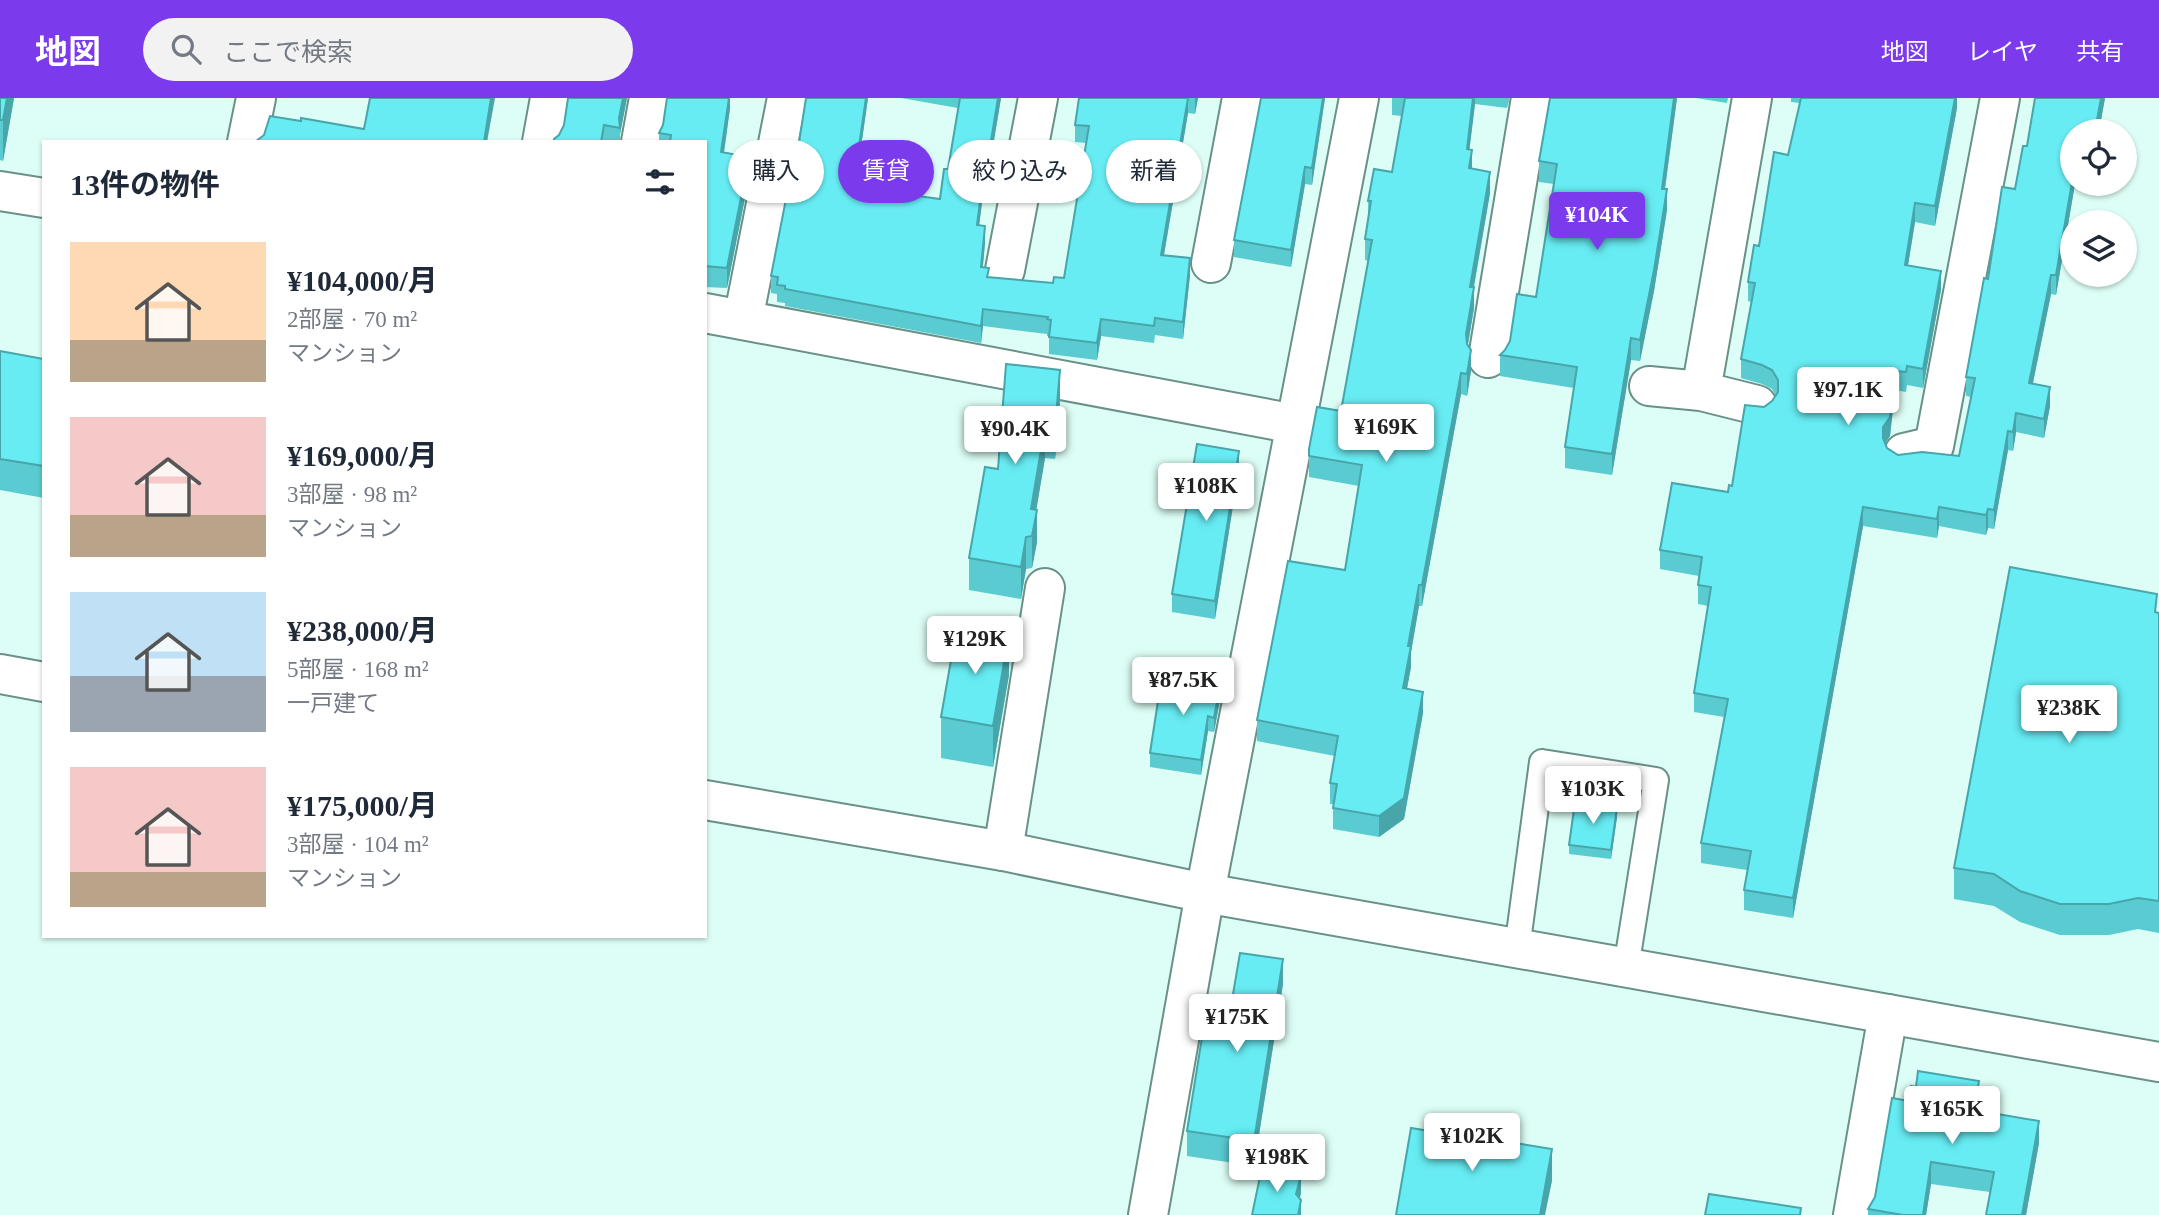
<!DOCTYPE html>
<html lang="ja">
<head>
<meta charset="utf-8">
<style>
	:root { --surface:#fff; --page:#f2f2f3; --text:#1f2937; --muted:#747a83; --accent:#7c3aed }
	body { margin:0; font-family:"Times New Roman","Noto Sans JP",serif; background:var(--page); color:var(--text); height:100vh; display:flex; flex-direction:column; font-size:26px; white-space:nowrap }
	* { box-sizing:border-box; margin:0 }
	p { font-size:23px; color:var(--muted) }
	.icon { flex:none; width:38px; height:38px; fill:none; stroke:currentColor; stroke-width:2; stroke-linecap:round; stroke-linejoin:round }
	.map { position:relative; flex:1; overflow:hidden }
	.panel { position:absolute; left:42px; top:42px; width:665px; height:798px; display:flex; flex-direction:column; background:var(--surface); border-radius:0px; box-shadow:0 2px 5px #0004 }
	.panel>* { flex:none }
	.banner { position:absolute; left:728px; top:42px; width:665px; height:63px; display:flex; gap:14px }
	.controls { position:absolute; left:2060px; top:21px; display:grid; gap:14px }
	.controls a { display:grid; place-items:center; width:77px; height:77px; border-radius:50%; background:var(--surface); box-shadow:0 2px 5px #0004; font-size:35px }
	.price { position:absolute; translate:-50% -60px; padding:0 16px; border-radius:7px; background:#fff; color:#222; font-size:23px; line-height:46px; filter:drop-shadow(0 2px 4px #0008) }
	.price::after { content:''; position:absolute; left:50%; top:42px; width:21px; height:16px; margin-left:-10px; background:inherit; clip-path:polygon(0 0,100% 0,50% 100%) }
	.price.active { background:var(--accent); color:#fff }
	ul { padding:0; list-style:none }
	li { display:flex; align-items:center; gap:21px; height:175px; padding:0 28px }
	li span { display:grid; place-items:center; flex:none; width:196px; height:140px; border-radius:0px; color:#555 }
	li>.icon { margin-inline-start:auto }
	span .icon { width:84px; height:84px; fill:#fffc; stroke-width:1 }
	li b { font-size:30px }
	h2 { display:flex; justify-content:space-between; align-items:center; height:84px; padding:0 28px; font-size:30px }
	.chip { padding:0 24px; border-radius:32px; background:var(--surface); box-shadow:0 2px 5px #0004; font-size:24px; line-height:63px }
	.chip.active { background:var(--accent); color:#fff }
	header { display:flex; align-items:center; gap:42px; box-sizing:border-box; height:98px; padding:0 35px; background:var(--accent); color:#fff }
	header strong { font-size:33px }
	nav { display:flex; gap:38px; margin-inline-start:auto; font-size:24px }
	.search { width:490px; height:63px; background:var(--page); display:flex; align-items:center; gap:18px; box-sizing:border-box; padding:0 24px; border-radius:38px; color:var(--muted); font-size:26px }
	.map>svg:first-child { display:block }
</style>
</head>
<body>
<header>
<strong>地図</strong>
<div class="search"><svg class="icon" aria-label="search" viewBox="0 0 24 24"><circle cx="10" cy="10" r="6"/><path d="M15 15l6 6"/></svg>ここで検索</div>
<nav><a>地図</a><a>レイヤ</a><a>共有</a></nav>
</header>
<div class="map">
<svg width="2159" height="1117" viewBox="0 0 2159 1117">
	<rect width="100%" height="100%" fill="#ddfef6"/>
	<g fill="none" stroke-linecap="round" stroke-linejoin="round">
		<defs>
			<path id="lane" d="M1517,851L1542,664L1656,682L1626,870"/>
			<path id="street" d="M247,44L256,0
				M542,44L550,0
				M641,44L649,0
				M0,93L44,100
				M1211,165L1242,0
				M1005,172L1038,0
				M705,215L1295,326
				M743,222L787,0
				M1488,260L1531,0
				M1649,288L1701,293L1752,0
				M1701,293L1757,307
				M1904,355L1934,348L2000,0
				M1003,753L1045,490
				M1148,1117L1205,795L1359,0
				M1853,1117L1888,916"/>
			<path id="secondary" d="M0,576L44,584
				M705,702L1003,753L1205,795L2159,964"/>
		</defs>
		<use href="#lane" stroke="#699188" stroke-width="28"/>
		<use href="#street" stroke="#699188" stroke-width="42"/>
		<use href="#secondary" stroke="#699188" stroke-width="42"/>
		<use href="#lane" stroke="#fff" stroke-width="24"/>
		<use href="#street" stroke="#fff" stroke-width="38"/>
		<use href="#secondary" stroke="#fff" stroke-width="38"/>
	</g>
	<path fill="#59cbd1" d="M0,0H14L3,63L0,62Z
		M627,0L620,36V44H554L559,37L564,27Z
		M730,0V10L724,55L749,80L727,190L705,189V44H659V35Z
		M868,0L855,89L940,101L948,71L958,10L901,0H1001L990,66H987L979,127L985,145L983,169L989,179L1053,185L1064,180L1086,45L1075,44V27L1079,0H1198L1195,16L1188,15L1164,157L1190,177L1183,241L1155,237L1154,245L1101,238L1097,262L1049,256V238H1047V236L983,228L981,245L785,208V205L777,204V196L771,195V178L795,70Z
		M1261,0H1325L1312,87L1305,86L1291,169L1234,159V142Z
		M1392,0H1510L1507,10L1475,6L1469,52L1472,71L1490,95L1474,189V210L1468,247L1471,273L1467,298L1461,296L1422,508H1419L1411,554V569L1407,591L1423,615L1404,721L1379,739L1333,731V706H1330V685L1335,658L1257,643V622L1345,472L1359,388L1309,379V351L1341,313L1368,163L1365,162V141L1368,121V103L1392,74L1402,18L1392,17Z
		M1677,0L1665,91L1667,112L1654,193L1640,263L1631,262L1612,377L1565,370V349L1574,290L1500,278V257L1505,252L1536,199L1554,86L1539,84V63Z
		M1696,0H1728L1727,5Z
		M1791,0H1957V10L1935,128L1915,124L1908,167L1941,192L1923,290L1907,287L1906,294L1895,292L1890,338L1885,346L1887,350L1898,357L1959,358L1971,299L1966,298V279L1988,181L2027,48L2035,0H2105L2099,33H2072V86H2075L2056,197L2051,196L2033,285L2050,308L2044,340L2016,334L2013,353L2008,352L1994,431L1988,430L1986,437L1939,428L1937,440L1863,428L1793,820L1744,812V792L1747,772L1701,765V745L1724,619L1694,614V595L1708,508L1698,506V487L1699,478L1660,471V452L1728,394L1732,388L1764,309L1772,303L1776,298L1772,291L1762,286L1741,280V261L1751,204L1748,203V184L1788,57L1800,5L1791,4Z
		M0,253L44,261V400L0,392Z
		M1060,304L1055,361L1045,360L1036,412L1037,444L1032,470L1026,471L1021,501L969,492V460L998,371Z
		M1239,370L1215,521L1172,514V496Z
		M2159,515V835L2138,831L2109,837H2060L2020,824L1994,808L1954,801V770Z
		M1009,577L993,669L941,660V619Z
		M1220,602L1214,634L1208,633L1201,677L1150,669V655Z
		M1617,719L1611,761L1569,756V747Z
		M1283,886L1254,1068L1187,1058V1033L1216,935L1231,908Z
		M1909,1003L1979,1004L1978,1012L2039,1045L2026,1117H1986L1990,1094L1931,1086L1926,1117H1868V1111L1875,1099Z"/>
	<path fill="#48a5aa" d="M7,0H14L3,63V22Z
		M491,0H495L487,44H484Z
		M623,0H627L620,36L619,20Z
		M729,0H730V10L721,75V54Z
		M866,0H868L853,106V89Z
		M998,0H1001L990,66V49Z
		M1188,0V15L1161,174V157Z
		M1195,0H1198L1195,16Z
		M1323,0H1325L1312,87V70Z
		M1473,0H1475V6L1467,72V51Z
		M1674,0H1677L1662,112V91Z
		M1955,0H1957V10L1935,128V108Z
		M2101,0H2105L2099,33H2095Z
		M987,49V66L977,144V127Z
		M1472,52V73L1469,70Z
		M749,59V80L727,190V170Z
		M1305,69V86L1291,169V152Z
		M1490,74V95L1470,210V189Z
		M2072,86H2075L2056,197V177Z
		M1667,91V112L1654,193L1640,263V242Z
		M1915,105V124L1905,186V167Z
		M985,128V145L981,186V169Z
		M1190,160V177L1183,241V224Z
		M1941,173V192L1923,290V271Z
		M2051,177V196L2029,304V285Z
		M1474,189V210L1466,257V236Z
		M983,211V228L981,245V228Z
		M1101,221V238L1097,262V245Z
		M1631,240V262L1612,377V356Z
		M1471,252V273L1467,298V276Z
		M1060,272V304L1055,361V329Z
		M1895,273V292L1890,338L1883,348V359V329Z
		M1461,275V296L1422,508V487Z
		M2050,289V308L2044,340V321Z
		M2016,315V334L2013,353V334Z
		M1045,328V360L1032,438L1031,411Z
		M2008,333V352L1994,431V412Z
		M1239,353V370L1215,521V503Z
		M1863,409V428L1793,820V800Z
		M1939,409V428L1937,440V421Z
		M1988,411V430L1986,437V417Z
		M1037,412V444L1032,470V438Z
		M1026,439V471L1021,501V469Z
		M1419,487V508L1411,554V569L1403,611V590L1408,548Z
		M1009,536V577L993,669V628Z
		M1220,587V602L1214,634V620Z
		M1423,594V615L1404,721L1379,739V718Z
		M1208,618V633L1201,677V662Z
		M1617,710V719L1611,761V752Z
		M1283,861V886L1254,1068V1043Z
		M1979,983V1004L1974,1033V1012Z
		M2039,1023V1045L2026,1117H2022Z
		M1552,1051V1083L1545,1117H1540Z
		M1931,1064V1086L1926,1117H1923Z
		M1301,1078V1096L1296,1113V1096Z
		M1301,1102V1117H1298Z"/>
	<path fill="#67ecf3" stroke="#48a5aa" stroke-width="2" d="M0,0H7L3,22H0Z
		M370,0H491L484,44H255L264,37L270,18L301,23V20L364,31Z
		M568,0H623L619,20L620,30L604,27L601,44H554V41L559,37L564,27Z
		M667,0H729L721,54L749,59L727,170L705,168V44H670L671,37L659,35L663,27Z
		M806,0H866L853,89L940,101L944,71H948L960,0H998L990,49H987L977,127L985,128L981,169L989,170L987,179L1053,185L1054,179L1064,180L1089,28L1075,27L1079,0H1188L1161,157L1190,160L1183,224L1155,220L1154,228L1101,221L1097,245L1049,239L1051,222L1047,221L1048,219L983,211L981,228L785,191V188L777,187L778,179L771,178L792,70H795Z
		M1261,0H1323L1312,70L1305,69L1291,152L1234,142Z
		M1405,0H1473L1467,51L1472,52L1469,70L1490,74L1470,189H1474L1466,236L1467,246L1471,252L1467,276L1461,275L1422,487H1419L1408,548H1411L1403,590L1423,594L1404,700L1379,718L1333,710L1337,686L1330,685L1338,638L1257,622L1288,463L1345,472L1362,367L1309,358V351L1317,309L1341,313L1372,142L1365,141L1371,103H1368L1374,71L1392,74Z
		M1550,0H1674L1662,91H1667L1654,172L1640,242L1631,240L1612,356L1565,349L1577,269L1500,257L1505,252L1510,243L1517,196L1536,199L1557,66L1539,63Z
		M1801,0H1955L1935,108L1915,105L1905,167L1941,173L1923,271L1907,268L1906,274L1895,273L1890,319L1883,329V340L1887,350L1898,357L1922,354L1959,358L1975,280L1966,279L1984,180L1988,181L2002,89L2015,91L2023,48H2027L2035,0H2101L2095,33H2072V84L2056,177H2051L2029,285L2050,289L2044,321L2016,315L2013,334L2008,333L1994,412L1988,411L1986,417L1939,409L1937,421L1863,409L1793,800L1744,792L1751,753L1701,745L1728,601L1694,595L1711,489L1698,487L1702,459L1660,452L1672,385L1728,394L1729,387L1732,388L1745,307L1764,309L1772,303L1778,294V282L1772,272L1762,267L1741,261L1755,185L1748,184L1754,147L1759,148L1774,54L1788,57Z
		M0,253L44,261V368L0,361Z
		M1006,266L1060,272L1055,329L1045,328L1031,411L1037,412L1032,438L1026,439L1021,469L969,460L985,369L998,371Z
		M1197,346L1239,353L1215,503L1172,496Z
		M2010,469L2157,496L2155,514L2159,515V803L2138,800L2109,806H2060L2020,793L1994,776L1954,770Z
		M957,528L1009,536L993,628L941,619Z
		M1162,577L1220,587L1214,620L1208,618L1201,662L1150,655Z
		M1575,704L1617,710L1611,752L1569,747Z
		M1240,855L1283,861L1254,1043L1187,1033L1203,933L1216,935L1220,907L1231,908Z
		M1918,973L1979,983L1974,1012L2039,1023L2022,1117H1986L1994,1074L1931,1064L1923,1117H1903L1868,1111L1875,1099L1892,1000L1909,1003L1911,988L1916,989Z
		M1451,1020L1517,1032L1515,1045L1552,1051L1540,1117H1396L1411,1030L1448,1036Z
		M1262,1069L1301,1078L1296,1096L1301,1102L1298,1117H1252Z
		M1709,1096L1801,1110L1800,1117H1705Z"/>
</svg>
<div class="controls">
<a><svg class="icon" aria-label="locate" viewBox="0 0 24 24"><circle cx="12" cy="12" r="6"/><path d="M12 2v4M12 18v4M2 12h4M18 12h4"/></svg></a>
<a><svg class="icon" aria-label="layers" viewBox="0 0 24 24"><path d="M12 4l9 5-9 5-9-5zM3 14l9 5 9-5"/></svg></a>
</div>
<b class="price active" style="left:1597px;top:154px">¥104K</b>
<b class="price" style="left:1848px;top:329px">¥97.1K</b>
<b class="price" style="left:1386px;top:366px">¥169K</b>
<b class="price" style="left:1015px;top:368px">¥90.4K</b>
<b class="price" style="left:1206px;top:425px">¥108K</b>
<b class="price" style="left:975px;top:578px">¥129K</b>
<b class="price" style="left:1183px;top:619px">¥87.5K</b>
<b class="price" style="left:2069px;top:647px">¥238K</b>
<b class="price" style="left:1593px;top:728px">¥103K</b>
<b class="price" style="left:1237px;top:956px">¥175K</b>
<b class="price" style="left:1952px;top:1048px">¥165K</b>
<b class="price" style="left:1472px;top:1075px">¥102K</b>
<b class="price" style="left:1277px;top:1096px">¥198K</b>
<div class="banner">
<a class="chip">購入</a>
<a class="chip active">賃貸</a>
<a class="chip">絞り込み</a>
<a class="chip">新着</a>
</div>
<section class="panel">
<h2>13件の物件<svg class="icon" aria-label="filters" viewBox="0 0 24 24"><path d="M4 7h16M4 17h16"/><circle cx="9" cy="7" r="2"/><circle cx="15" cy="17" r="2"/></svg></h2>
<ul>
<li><span style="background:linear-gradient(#ffd9b3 70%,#b9a48a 0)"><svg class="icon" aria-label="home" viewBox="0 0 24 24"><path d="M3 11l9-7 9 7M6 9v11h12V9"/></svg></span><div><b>¥104,000/月</b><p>2部屋 · 70 m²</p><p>マンション</p></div></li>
<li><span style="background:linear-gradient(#f6c9c9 70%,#b9a48a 0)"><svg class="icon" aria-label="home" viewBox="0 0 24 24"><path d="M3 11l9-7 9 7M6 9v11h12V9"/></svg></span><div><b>¥169,000/月</b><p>3部屋 · 98 m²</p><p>マンション</p></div></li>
<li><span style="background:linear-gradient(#bfe0f5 60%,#9aa5b1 0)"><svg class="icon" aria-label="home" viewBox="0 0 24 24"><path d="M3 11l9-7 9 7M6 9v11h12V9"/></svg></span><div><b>¥238,000/月</b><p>5部屋 · 168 m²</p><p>一戸建て</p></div></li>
<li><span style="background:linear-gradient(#f6c9c9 75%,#b9a48a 0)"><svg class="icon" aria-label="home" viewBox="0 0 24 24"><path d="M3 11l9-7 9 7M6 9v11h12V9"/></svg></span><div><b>¥175,000/月</b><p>3部屋 · 104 m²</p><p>マンション</p></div></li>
</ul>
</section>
</div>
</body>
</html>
